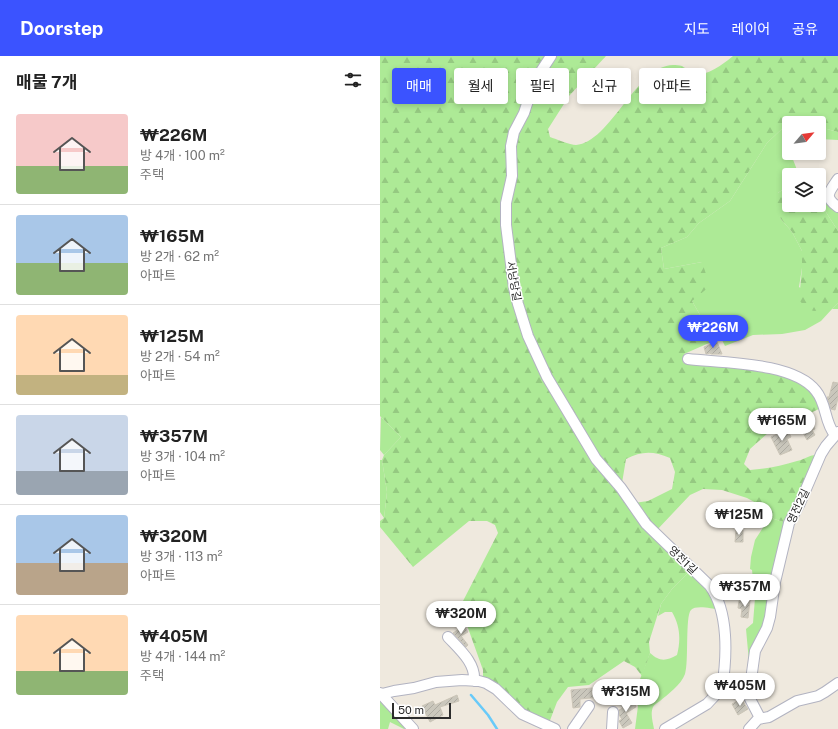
<!DOCTYPE html>
<html lang="ko">
<head>
<meta charset="utf-8">
<style>
	:root { --surface:#fff; --page:#f2f2f2; --text:#222; --muted:#767676; --line:#e0e0e0; --accent:#3b53ff }
	body { margin:0; font-family:"Public Sans","Noto Sans KR",sans-serif; background:var(--page); color:var(--text); height:100vh; display:flex; flex-direction:column; font-size:15px; white-space:nowrap }
	* { box-sizing:border-box; margin:0 }
	p { font-size:13px; color:var(--muted) }
	.icon { flex:none; width:22px; height:22px; fill:none; stroke:currentColor; stroke-width:2; stroke-linecap:round; stroke-linejoin:round }
	.map { position:relative; flex:1; overflow:hidden }
	.details { display:flex; flex-direction:column; background:var(--surface); width:380px }
	.details>* { flex:none }
	.banner { position:absolute; left:12px; top:12px; width:380px; height:36px; display:flex; gap:8px }
	.needle { width:26px; rotate:61deg }
	.controls { position:absolute; left:402px; top:60px; display:grid; gap:8px }
	.controls a { display:grid; place-items:center; width:44px; height:44px; border-radius:4px; background:var(--surface); box-shadow:0 2px 6px #0003; font-size:20px }
	.scale { position:absolute; left:12px; bottom:10px; width:59px; box-sizing:border-box; padding-left:4px; border:2px solid #2c2c2c; border-top:0; font-size:11px; line-height:14px; white-space:nowrap; color:#2c2c2c; -webkit-text-stroke:3px #fff; paint-order:stroke }
	.price { position:absolute; translate:-50% -34px; padding:0 9px; border-radius:14px; background:#fff; color:#222; font-size:13px; line-height:26px; filter:drop-shadow(0 1px 2px #0008) }
	.price::after { content:''; position:absolute; left:50%; top:24px; width:12px; height:9px; margin-left:-6px; background:inherit; clip-path:polygon(0 0,100% 0,50% 100%) }
	.price.current { background:var(--accent); color:#fff }
	ul { padding:0; list-style:none }
	li { display:flex; align-items:center; gap:12px; height:100px; padding:0 16px }
	li+li { border-top:1px solid var(--line) }
	li span { display:grid; place-items:center; flex:none; width:112px; height:80px; border-radius:4px; color:#555 }
	li>.icon { margin-inline-start:auto }
	span .icon { width:48px; height:48px; fill:#fffc; stroke-width:1 }
	li b { font-size:17px }
	h2 { display:flex; justify-content:space-between; align-items:center; height:48px; padding:0 16px; font-size:17px }
	.pill { padding:0 14px; border-radius:4px; background:var(--surface); box-shadow:0 2px 6px #0003; font-size:14px; line-height:36px }
	.pill.current { background:var(--accent); color:#fff }
	header { display:flex; align-items:center; gap:24px; box-sizing:border-box; height:56px; padding:0 20px; background:var(--accent); color:#fff }
	header strong { font-size:19px }
	nav { display:flex; gap:22px; margin-inline-start:auto; font-size:14px }
	main { display:flex; flex:1; min-height:0 }
	.map>svg:first-child { display:block }
</style>
</head>
<body>
<header>
<strong>Doorstep</strong>
<nav><a>지도</a><a>레이어</a><a>공유</a></nav>
</header>
<main>
<section class="details">
<h2>매물 7개<svg class="icon" aria-label="filters" viewBox="0 0 24 24"><path d="M4 7h16M4 17h16"/><circle cx="9" cy="7" r="2"/><circle cx="15" cy="17" r="2"/></svg></h2>
<ul>
<li><span style="background:linear-gradient(#f6c9c9 65%,#8fb573 0)"><svg class="icon" aria-label="home" viewBox="0 0 24 24"><path d="M3 11l9-7 9 7M6 9v11h12V9"/></svg></span><div><b>₩226M</b><p>방 4개 · 100 m²</p><p>주택</p></div></li>
<li><span style="background:linear-gradient(#a9c7e8 60%,#8fb573 0)"><svg class="icon" aria-label="home" viewBox="0 0 24 24"><path d="M3 11l9-7 9 7M6 9v11h12V9"/></svg></span><div><b>₩165M</b><p>방 2개 · 62 m²</p><p>아파트</p></div></li>
<li><span style="background:linear-gradient(#ffd9b3 75%,#c2b280 0)"><svg class="icon" aria-label="home" viewBox="0 0 24 24"><path d="M3 11l9-7 9 7M6 9v11h12V9"/></svg></span><div><b>₩125M</b><p>방 2개 · 54 m²</p><p>아파트</p></div></li>
<li><span style="background:linear-gradient(#c9d6e8 70%,#9aa5b1 0)"><svg class="icon" aria-label="home" viewBox="0 0 24 24"><path d="M3 11l9-7 9 7M6 9v11h12V9"/></svg></span><div><b>₩357M</b><p>방 3개 · 104 m²</p><p>아파트</p></div></li>
<li><span style="background:linear-gradient(#a9c7e8 60%,#b9a48a 0)"><svg class="icon" aria-label="home" viewBox="0 0 24 24"><path d="M3 11l9-7 9 7M6 9v11h12V9"/></svg></span><div><b>₩320M</b><p>방 3개 · 113 m²</p><p>아파트</p></div></li>
<li><span style="background:linear-gradient(#ffd9b3 70%,#8fb573 0)"><svg class="icon" aria-label="home" viewBox="0 0 24 24"><path d="M3 11l9-7 9 7M6 9v11h12V9"/></svg></span><div><b>₩405M</b><p>방 4개 · 144 m²</p><p>주택</p></div></li>
</ul>
</section>
<div class="map">
<svg width="458" height="673" viewBox="0 0 458 673">
	<defs>
		<pattern id="forest-firs" width="22" height="20" patternUnits="userSpaceOnUse"><rect width="22" height="20" fill="#adea96"/><path d="M5 1l3.5 6h-7zM16 11l3.5 6h-7z" fill="#95c981"/></pattern>
		<pattern id="building-hatch" width="6" height="6" patternUnits="userSpaceOnUse"><rect width="6" height="6" fill="#cac7bc"/><path d="M-1 1l2-2M0 6l6-6M5 7l2-2" fill="none" stroke="#aeaba2"/></pattern>
	</defs>
	<rect width="100%" height="100%" fill="#efe9de"/>
	<path fill="#adea96" d="M409,69V85L402,91L412,101L419,119H409V129L398,137L400,162L412,176L422,195V212L419,231L452,253L458,247V253H452L441,265L425,274L402,278L373,279L345,290L341,282L329,287L327,271L312,245L322,206L284,213L281,192L307,181L319,167L350,145L387,87L405,70Z
		M439,71L458,76V84L439,83Z
		M439,142L458,154V175L444,153L439,148Z
		M1,361L21,381L4,399L0,394Z
		M0,404H2L7,436L4,462L0,456Z
		M384,455L394,463L407,467L387,561L370,617L366,573L373,567L375,542L372,514L370,513L371,501L375,484L384,470Z
		M311,514L329,532L338,554C332,552 315,549 311,554C305,560 309,606 305,618C301,629 288,638 280,645C277,647 274,649 273,651C270,658 273,666 274,673H255L258,650L254,639L270,597C280,606 286,605 297,599C301,583 300,570 292,556H285L278,560L281,548L292,533Z
		M0,643L26,671L24,673L10,666L8,673H0Z"/>
	<path fill="url(#forest-firs)" d="M0,0H226L189,40L168,73L170,81C176,83 190,89 196,89C230,87 257,9 293,9C296,9 299,9 302,10C306,12 310,17 314,20C329,18 341,10 353,0H458V76L439,71V67H409V69L405,70L387,87L350,145L319,167L307,181L281,192L284,213L322,206L330,230L312,245L327,271L329,287L304,298L303,307L382,312L428,329L441,352L388,377L370,393L364,408L370,414C386,413 401,410 417,405C423,404 429,399 436,399L407,467L394,463L384,455L378,448L367,442L342,434L323,433L310,439L276,475L254,447L268,445L292,433L295,416L290,402C273,395 262,395 246,403L242,427L236,429L311,514L292,533L281,548L269,586L270,597L262,620L255,611L244,605L209,629L188,631L177,646L169,667L157,663L103,624V614L83,558V545L118,477L115,469L107,465H89L33,511L0,471V465L4,462L7,436L2,404L4,399L21,381L0,360Z
		M409,129V149L439,148L444,153L458,175V247L452,253L434,255L427,253L419,244L422,212V195L412,176L400,162L395,152L398,137Z"/>
	<g fill="none" stroke-linecap="round" stroke-linejoin="round">
		<path stroke="#68caf9" stroke-width="2.5" d="M91,639L108,659L117,673"/>
	</g>
	<path fill="url(#building-hatch)" stroke="#cbc5b7" d="M337,286L342,298H331L330,297L326,298L324,291Z
		M453,326L458,327V342L455,354L451,353L447,341H449Z
		M431,365L435,373L432,374L435,379L427,384L420,371Z
		M407,373L411,381L407,383L412,394L400,399L391,381Z
		M356,474H363V486H355Z
		M363,543L370,544L368,562L361,561L362,553L358,552L359,545H363Z
		M76,551L79,557L63,567L60,560Z
		M84,570L88,576L81,580L88,589L86,591L73,577Z
		M212,632V639L224,632L227,638L221,641L200,643V651L193,652L191,634Z
		M77,639L79,645L60,651L63,659L50,666L42,650L53,645L55,649Z
		M361,643L368,653L358,659L352,648Z
		M249,644L251,647L254,646L256,651L246,657L252,667L243,672L239,665L242,663L239,659V654L243,652L241,649Z"/>
	<g fill="none" stroke-linecap="round" stroke-linejoin="round">
		<defs>
			<path id="minor" d="M171,0L154,26L144,57L134,76L131,90L132,120L126,147V169L134,232L138,248L148,280L167,321L216,403L241,432L266,468L330,530C349,556 347,601 342,632
				M458,123C449,136 443,141 458,151
				M308,303C342,307 414,306 436,335C447,348 444,366 455,379
				M68,581C79,593 96,607 94,625
				M0,637L33,673
				M367,637L370,631L375,595L387,572L390,561L395,526L409,467L420,447L441,398L446,390L458,376
				M367,637L379,660L378,663L369,673
				M2,638L14,635L34,632L56,626L82,624L99,625L106,627L116,633L142,658L175,673
				M378,663L389,661L417,645L438,640L445,636L458,627
				M193,673L209,650
				M232,673L233,656
				M285,673L327,648L342,632L353,633L367,637"/>
		</defs>
		<use href="#minor" stroke="#b2b3c1" stroke-width="12"/>
		<use href="#minor" stroke="#fff" stroke-width="10"/>
	</g>
	<g text-anchor="middle" dominant-baseline="central" stroke-width="3" stroke-linejoin="round" paint-order="stroke">
		<g font-size="11" fill="#2c2c2c" stroke="#fff">
			<text transform="translate(134 225) rotate(80)">서낭당길</text>
			<text transform="translate(418 450) rotate(-65)">영전2길</text>
			<text transform="translate(303 504) rotate(44)">영전1길</text>
		</g>
	</g>
</svg>
<div class="controls">
<a><svg class="needle" viewBox="-14 -14 28 28"><path d="M0-13l5 13h-10z" fill="#e53935"/><path d="M0 13l5-13h-10z" fill="#767676"/></svg></a>
<a><svg class="icon" aria-label="layers" viewBox="0 0 24 24"><path d="M12 4l9 5-9 5-9-5zM3 14l9 5 9-5"/></svg></a>
</div>
<div class="scale">50 m</div>
<b class="price current" style="left:333px;top:293px">₩226M</b>
<b class="price" style="left:402px;top:386px">₩165M</b>
<b class="price" style="left:359px;top:480px">₩125M</b>
<b class="price" style="left:365px;top:552px">₩357M</b>
<b class="price" style="left:81px;top:579px">₩320M</b>
<b class="price" style="left:360px;top:651px">₩405M</b>
<b class="price" style="left:246px;top:657px">₩315M</b>
<div class="banner">
<a class="pill current">매매</a>
<a class="pill">월세</a>
<a class="pill">필터</a>
<a class="pill">신규</a>
<a class="pill">아파트</a>
</div>
</div>
</main>
</body>
</html>
